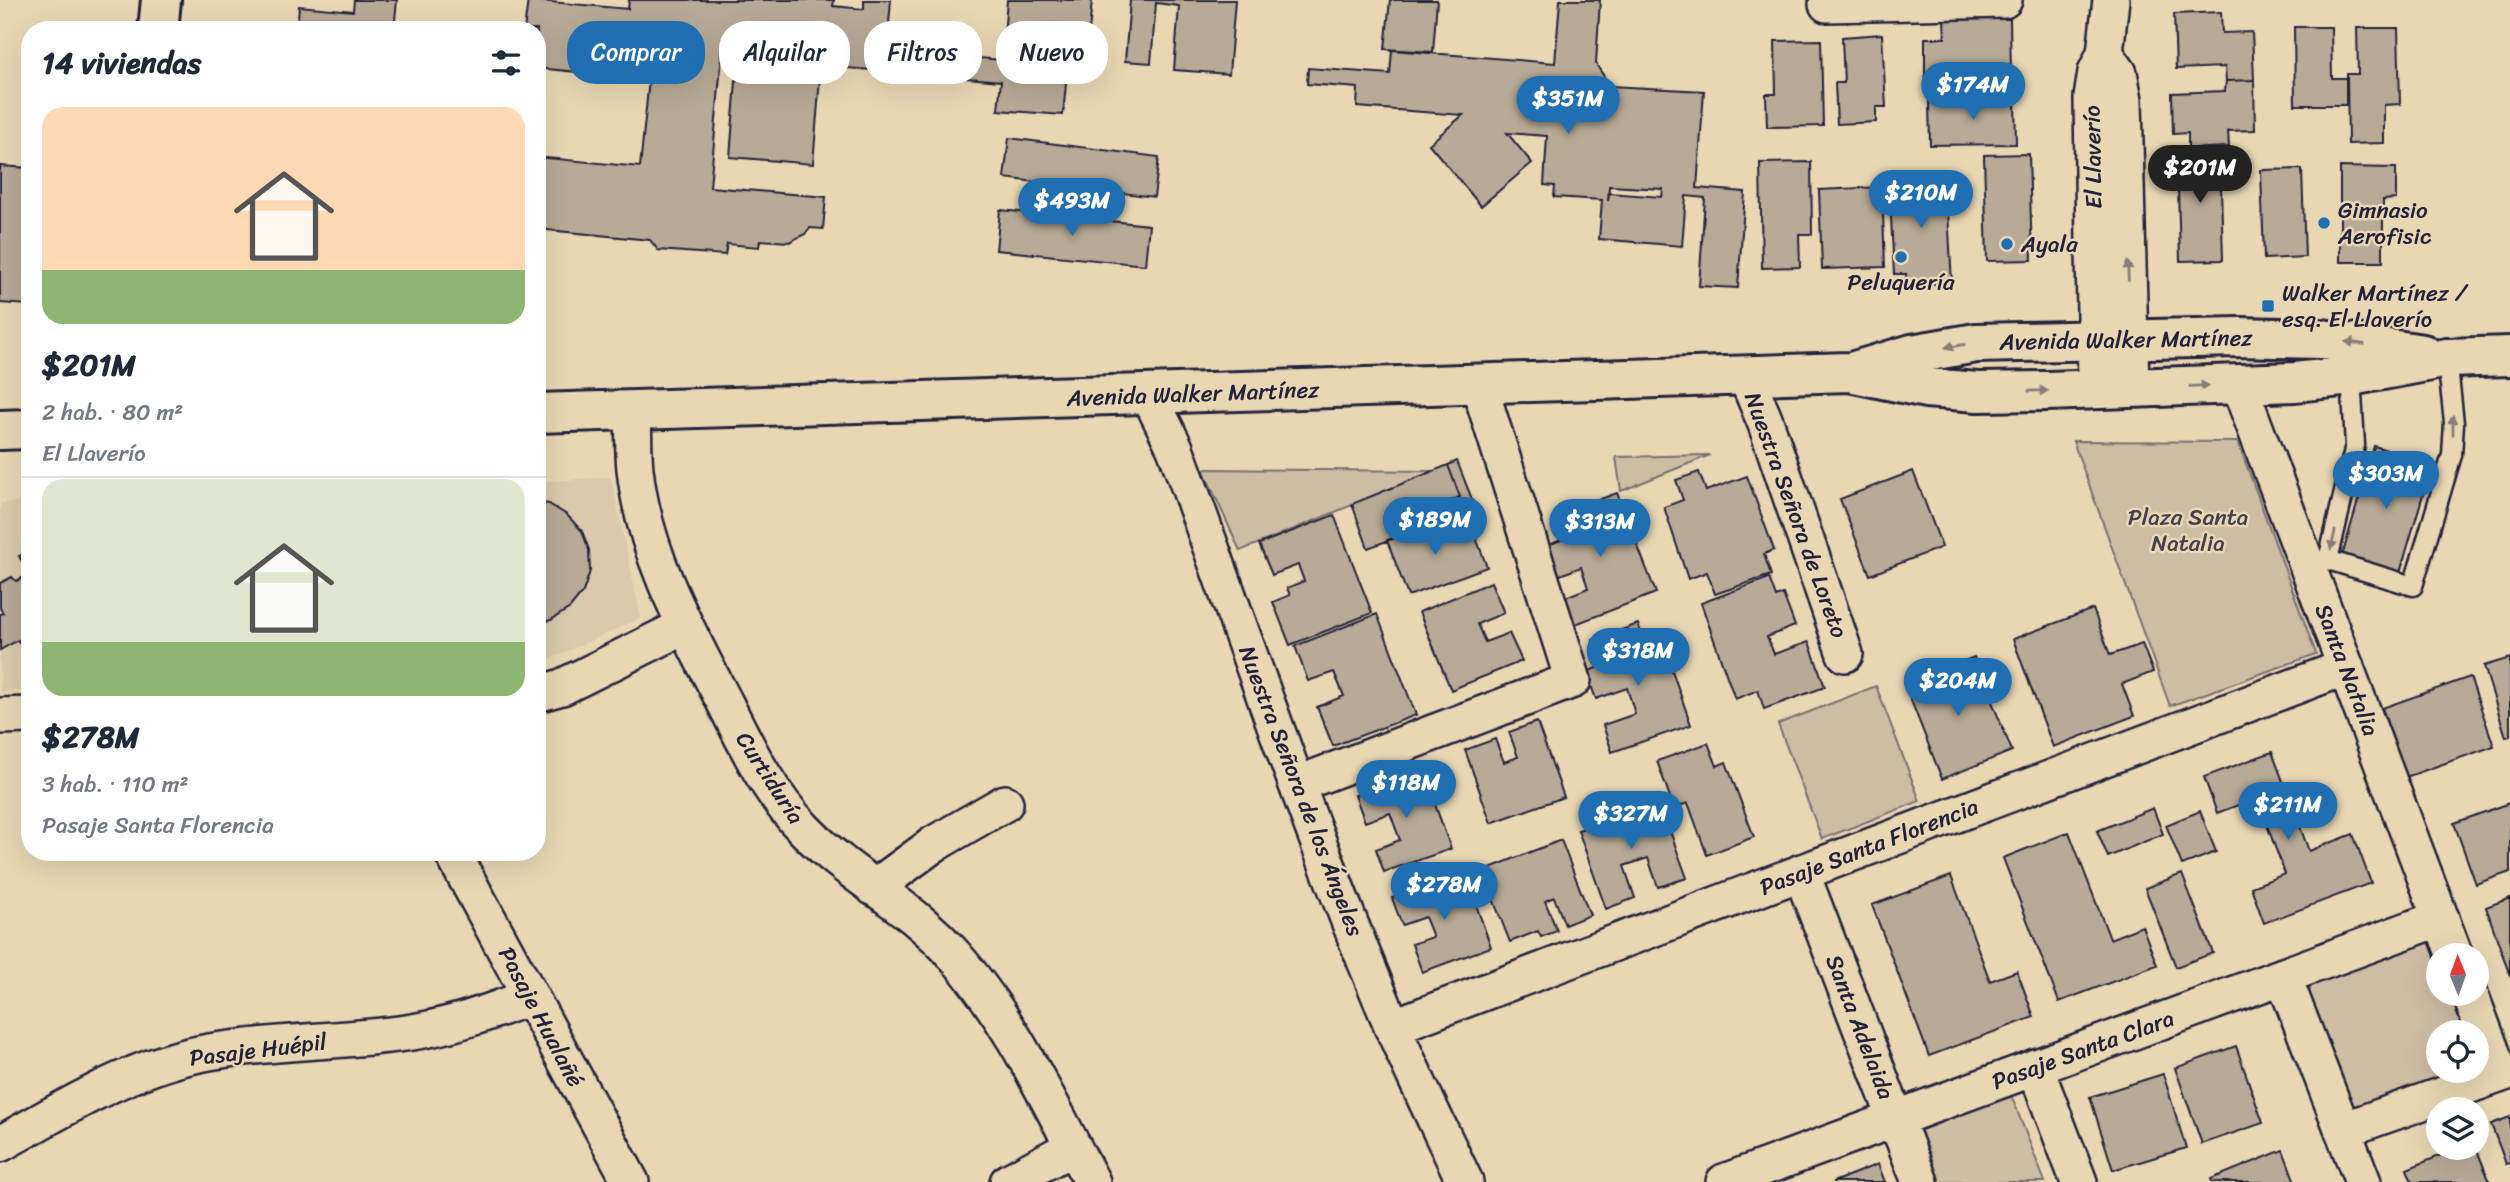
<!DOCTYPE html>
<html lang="es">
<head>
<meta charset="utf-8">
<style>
	:root { --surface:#fff; --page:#f2f2f3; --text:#1f2937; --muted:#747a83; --line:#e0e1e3; --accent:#1f6fb2 }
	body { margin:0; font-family:Sriracha,sans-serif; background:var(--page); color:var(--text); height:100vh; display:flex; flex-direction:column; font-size:26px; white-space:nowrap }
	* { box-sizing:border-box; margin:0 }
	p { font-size:23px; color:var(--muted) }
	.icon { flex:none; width:38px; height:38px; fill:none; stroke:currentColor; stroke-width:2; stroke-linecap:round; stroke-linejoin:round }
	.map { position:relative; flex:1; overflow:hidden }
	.sheet { position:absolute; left:21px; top:21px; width:525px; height:840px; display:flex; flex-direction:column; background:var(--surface); border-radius:28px; box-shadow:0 7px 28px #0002 }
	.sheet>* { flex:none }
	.guide { position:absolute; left:567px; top:21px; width:665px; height:63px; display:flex; gap:14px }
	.needle { width:46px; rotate:359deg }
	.controls { position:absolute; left:2426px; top:943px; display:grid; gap:14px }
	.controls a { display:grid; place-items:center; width:63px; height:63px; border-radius:50%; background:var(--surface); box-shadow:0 7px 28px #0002; font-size:35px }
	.price { position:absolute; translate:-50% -60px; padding:0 16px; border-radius:24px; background:var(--accent); color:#fff; font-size:23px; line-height:46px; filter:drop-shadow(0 2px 4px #0008) }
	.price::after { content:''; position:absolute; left:50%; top:42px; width:21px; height:16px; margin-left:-10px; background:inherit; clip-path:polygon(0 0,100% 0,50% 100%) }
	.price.active { background:#222; color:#fff }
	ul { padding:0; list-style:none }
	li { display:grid; align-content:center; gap:14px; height:371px; padding:0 21px }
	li+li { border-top:2px solid var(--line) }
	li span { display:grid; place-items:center; height:217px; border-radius:21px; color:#555 }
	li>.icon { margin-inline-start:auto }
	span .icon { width:126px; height:126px; fill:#fffc; stroke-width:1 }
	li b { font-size:30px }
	h2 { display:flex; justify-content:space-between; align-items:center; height:84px; padding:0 21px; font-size:30px }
	.chip { padding:0 24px; border-radius:28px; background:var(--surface); box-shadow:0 7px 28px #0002; font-size:24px; line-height:63px }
	.chip.active { background:var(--accent); color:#fff }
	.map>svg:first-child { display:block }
</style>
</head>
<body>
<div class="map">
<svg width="2510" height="1182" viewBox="0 0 2510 1182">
	<rect width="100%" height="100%" fill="#e9d7b4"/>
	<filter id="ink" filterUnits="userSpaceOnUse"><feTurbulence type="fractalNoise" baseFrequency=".0143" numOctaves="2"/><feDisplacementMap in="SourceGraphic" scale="14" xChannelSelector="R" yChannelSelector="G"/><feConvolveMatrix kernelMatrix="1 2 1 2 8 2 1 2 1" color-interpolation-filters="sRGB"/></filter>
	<g filter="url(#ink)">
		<path fill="#dacaab" d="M611,477L641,618L537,665V482Z
			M30,501V690L0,692V503Z"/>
		<path fill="#ccbda3" stroke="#77706f" stroke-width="2" d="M2073,441L2238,442L2316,654L2170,706Z
			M1710,455L1621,491L1616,457Z
			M1203,469L1435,471L1240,551Z
			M1876,686L1920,801L1822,839L1778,724Z
			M2422,937L2438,945V994H2456L2469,1032H2438V1071H2459L2363,1108L2348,1103L2307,996L2315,977Z
			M2011,1095L2045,1182H1933L1914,1133Z"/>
		<path fill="#b7aa96" stroke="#22223b" stroke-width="2" fill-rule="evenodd" d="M354,0H397L394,30H297L299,6L353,11Z
			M528,0L628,9L629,0H834L833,6L864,9V0H891L885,71L821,66L813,164L730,157L739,43L723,42L710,187L826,197L823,229L810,228L805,234L789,242L760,240L759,247L727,244L725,255L658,250L650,240L537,229V157L640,167L649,79L537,68V30H524Z
			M1007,0H1092L1087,54L1069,53L1063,115L998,110L1001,81L885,71L887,50L1002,60Z
			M1130,0H1235L1229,74L1174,70L1179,6L1156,3L1151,63L1125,61Z
			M1390,0H1437L1433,52L1385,49Z
			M1560,0H1600L1596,64L1610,86L1704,91L1697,188L1745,192L1738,288L1699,286L1705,198L1686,196L1682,246L1599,239L1602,200L1554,197L1555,186L1544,185L1547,136L1507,133L1532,163L1481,206L1429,144L1463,115L1357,107L1358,88L1307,84L1308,68L1390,74L1392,50L1555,63ZM1609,186L1663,189L1662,197L1609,193L1608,201Z
			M2221,12L2222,33L2252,32L2254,80L2226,81L2225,67L2176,69L2174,14Z
			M1944,19H2010L2011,76L1925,77V38H1945Z
			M2294,27H2331L2332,78H2346V105H2295Z
			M2357,28H2398L2400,104L2384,105V143L2348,144L2347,74H2358Z
			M1882,34L1886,107H1876V122L1837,124L1835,83H1844L1842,37Z
			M1821,40L1823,126L1767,127L1766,94H1776L1775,41Z
			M2254,80L2255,130L2228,131L2229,147L2188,149V133L2173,134L2172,93L2225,91L2226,81Z
			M2015,99L2016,144L1930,145L1929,101Z
			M1009,138L1159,157L1154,197L1004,178Z
			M2220,150L2223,260L2180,261L2177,151Z
			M2029,154L2032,260L1987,261L1984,155Z
			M1811,162L1812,234H1799L1800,267L1762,268L1760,163Z
			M0,166L30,168V305L0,303Z
			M2340,167L2396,168V199L2383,200V262H2340Z
			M2302,169L2305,257L2264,259L2261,170Z
			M1946,176L1952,283L1907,286L1906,274H1894L1889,179Z
			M1882,187L1885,267L1822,269L1819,190Z
			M1000,210L1149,225L1145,265L996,250Z
			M2374,446L2432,464L2399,576L2341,560Z
			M1457,461L1475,507L1441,521L1435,507L1460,497L1448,465Z
			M1448,465L1460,497L1435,507L1441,521L1368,548L1352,504Z
			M1913,471L1942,547L1870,575L1840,499Z
			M1699,472L1706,491L1747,476L1774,550L1764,554L1771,575L1715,594L1707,572L1688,579L1664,507L1683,500L1676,480Z
			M1617,493L1656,593L1573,625L1563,598L1588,588L1581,567L1555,577L1543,547L1569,537L1560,514Z
			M537,502L549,504L567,515L582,531L589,550L590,571L583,592L570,608L551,620L537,623Z
			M1334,515L1372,613L1290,645L1273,602L1290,595L1287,588L1304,581L1298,565L1272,575L1259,544Z
			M1441,521L1447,537L1472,527L1487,567L1408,596L1387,540Z
			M30,551V663L18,640L0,650V614L3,613L0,608V583L12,577L16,581L29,575L19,556Z
			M1769,578L1776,597L1783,594L1795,626L1767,637L1774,654L1809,642L1825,687L1764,709L1758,690L1735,699L1701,603Z
			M1491,582L1504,613L1477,624L1485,642L1509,633L1522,661L1451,690L1419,612Z
			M2093,609L2110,655L2142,644L2153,672L2122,684L2134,716L2053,747L2013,639Z
			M1377,614L1416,715L1333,746L1317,707L1344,696L1334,672L1308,681L1295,646Z
			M1638,624L1646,647L1662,642L1691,725L1612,752L1603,725L1635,714L1627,688L1596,699L1586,672L1602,666L1593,640Z
			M1974,657L2012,751L1942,779L1905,685Z
			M2510,658V736L2506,737L2484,666Z
			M2470,677L2494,746L2406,777L2382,708Z
			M1537,722L1564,797L1491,823L1465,750L1495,739L1504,762L1518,757L1509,732Z
			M1708,743L1717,766L1726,762L1754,837L1707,855L1688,803L1674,808L1657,761Z
			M2272,752L2309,851L2353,834L2371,883L2264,923L2251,887L2285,874L2257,798L2217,813L2204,777Z
			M1423,771L1451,849L1384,872L1376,849L1400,840L1390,813L1365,822L1355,795Z
			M1659,801L1687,878L1658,887L1648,858L1624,866L1635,898L1606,909L1578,830Z
			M2510,803V872L2476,884L2454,823Z
			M2153,808L2163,834L2108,857L2097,831Z
			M2200,811L2216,852L2182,865L2166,825Z
			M2069,832L2110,939L2142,926L2157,965L2059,1002L2003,858Z
			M1561,840L1590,915L1565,925L1554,897L1545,901L1557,931L1541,937L1538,931L1510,942L1482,871Z
			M1465,874L1491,947L1422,972L1412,944L1433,937L1425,917L1402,925L1392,898Z
			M2182,874L2213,953L2176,967L2145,888Z
			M1951,876L1990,981L2017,971L2034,1017L1929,1056L1872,905Z
			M2510,898V976L2486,907Z
			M2236,1046L2263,1123L2202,1144L2175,1068Z
			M2163,1074L2186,1148L2113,1170L2090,1097Z
			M2510,1117V1163L2506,1164L2491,1124Z
			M2459,1148H2476L2490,1182H2412L2407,1169Z
			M2283,1150L2295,1182H2212L2211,1179Z
			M1878,1164L1885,1182H1833Z"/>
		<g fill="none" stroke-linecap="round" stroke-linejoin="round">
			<defs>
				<path id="lane" d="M2351,376L2355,445L2328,560L2413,586L2452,455L2454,423L2447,358"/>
				<path id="street" d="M1827,4L2004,0
					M2105,53L2119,73L2124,100L2131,388
					M1746,376L1766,424L1845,654
					M2239,385L2455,956
					M2096,389L2092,98L2096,72L2105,53L2111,0
					M1149,395L1175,448C1245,640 1311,835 1391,1023C1414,1077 1440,1129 1465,1182
					M633,411C634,430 633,450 635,469C644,554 687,630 726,705C748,749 770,795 805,830C850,877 912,906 955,956C1013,1022 1050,1105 1092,1182
					M537,694L562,687L685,626
					M0,716L30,715
					M1298,784L1573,680L1479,385
					M452,852L631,1182
					M1801,872L1920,1182
					M874,888L934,844L1005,803
					M2283,976L2363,1182
					M2470,994L2500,1074
					M1392,1027L2346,667
					M2035,1067L2079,1182
					M2343,1130L2510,1071
					M0,1144C67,1107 133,1065 209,1052C274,1041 341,1042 406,1033C449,1027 489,1013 529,997
					M1008,1182L1073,1147
					M1724,1182L2441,918"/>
				<path id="secondary" d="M158,30L161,0
					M1851,372L1912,354L1976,343L2238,337L2322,339L2423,354
					M537,413L1849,372L1926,388L1978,392L2047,391L2295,382L2351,376L2447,358L2510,356
					M0,430L30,429"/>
			</defs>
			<use href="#lane" stroke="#22223b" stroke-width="23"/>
			<use href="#street" stroke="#22223b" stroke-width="40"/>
			<use href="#secondary" stroke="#22223b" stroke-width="44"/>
			<use href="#lane" stroke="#e9d7b4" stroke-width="18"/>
			<use href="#street" stroke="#e9d7b4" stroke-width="35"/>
			<use href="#secondary" stroke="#e9d7b4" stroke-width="38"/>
		</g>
		<defs><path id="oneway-solid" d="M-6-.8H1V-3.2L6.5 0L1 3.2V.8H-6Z" transform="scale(1.75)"/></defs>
		<g fill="#867c78">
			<use href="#oneway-solid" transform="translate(2128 271) rotate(-92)"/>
			<use href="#oneway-solid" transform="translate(2355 343) rotate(-172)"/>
			<use href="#oneway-solid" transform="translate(1955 346) rotate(171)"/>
			<use href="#oneway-solid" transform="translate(2199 386) rotate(-2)"/>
			<use href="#oneway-solid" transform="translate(2038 391) rotate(-1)"/>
			<use href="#oneway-solid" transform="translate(2453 425) rotate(-90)"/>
			<use href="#oneway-solid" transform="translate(2333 540) rotate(103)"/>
		</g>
	</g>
	<g fill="#1f6fb2" stroke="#e9d7b4" stroke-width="2.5">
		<circle cx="2324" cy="223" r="7"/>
		<circle cx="2007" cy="244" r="7"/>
		<circle cx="1901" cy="257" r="7"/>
		<rect x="2261" y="299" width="14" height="14" rx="3.5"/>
	</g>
	<g text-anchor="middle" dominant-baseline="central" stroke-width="5" stroke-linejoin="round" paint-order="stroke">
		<g font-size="23" fill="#22223b" stroke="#e9d7b4">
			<text transform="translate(2093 157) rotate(-91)">El Llaverío</text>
			<text transform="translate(2126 340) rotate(-1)">Avenida Walker Martínez</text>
			<text transform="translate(1193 394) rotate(-2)">Avenida Walker Martínez</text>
			<text transform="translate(1796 515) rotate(70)">Nuestra Señora de Loreto</text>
			<text transform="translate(2347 670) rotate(69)">Santa Natalia</text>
			<text transform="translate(770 778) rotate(57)">Curtiduría</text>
			<text transform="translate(1301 791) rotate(69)">Nuestra Señora de los Ángeles</text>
			<text transform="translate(1869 847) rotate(-21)">Pasaje Santa Florencia</text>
			<text transform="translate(541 1017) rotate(62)">Pasaje Hualañé</text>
			<text transform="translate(1860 1027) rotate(69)">Santa Adelaida</text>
			<text transform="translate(258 1050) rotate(-7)">Pasaje Huépil</text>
			<text transform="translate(2083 1050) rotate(-20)">Pasaje Santa Clara</text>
		</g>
		<g font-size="23" fill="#22223b" stroke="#e9d7b4" text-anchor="start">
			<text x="2338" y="210">Gimnasio<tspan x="2338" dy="26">Aerofisic</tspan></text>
			<text x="2021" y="244">Ayala</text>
			<text x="1901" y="282" text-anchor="middle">Peluquería</text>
			<text x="2282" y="293">Walker Martínez /<tspan x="2282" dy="26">esq. El Llaverío</tspan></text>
		</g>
		<g font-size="23" fill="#444150" stroke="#e9d7b4">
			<text x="2188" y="517">Plaza Santa<tspan x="2188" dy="26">Natalia</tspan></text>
		</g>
	</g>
</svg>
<div class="controls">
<a><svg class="needle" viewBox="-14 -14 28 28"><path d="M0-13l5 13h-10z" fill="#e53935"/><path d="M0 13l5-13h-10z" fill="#747a83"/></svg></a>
<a><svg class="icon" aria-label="locate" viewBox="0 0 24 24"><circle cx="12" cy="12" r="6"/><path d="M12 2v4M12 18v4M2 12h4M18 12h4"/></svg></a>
<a><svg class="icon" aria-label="layers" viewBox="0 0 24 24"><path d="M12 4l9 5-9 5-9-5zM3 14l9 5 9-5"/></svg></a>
</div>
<b class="price" style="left:1973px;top:122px">$174M</b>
<b class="price" style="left:1568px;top:136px">$351M</b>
<b class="price active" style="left:2200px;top:205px">$201M</b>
<b class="price" style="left:1921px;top:230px">$210M</b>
<b class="price" style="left:1072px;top:238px">$493M</b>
<b class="price" style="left:2386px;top:511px">$303M</b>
<b class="price" style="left:1435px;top:557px">$189M</b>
<b class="price" style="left:1600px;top:559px">$313M</b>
<b class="price" style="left:1638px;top:688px">$318M</b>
<b class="price" style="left:1958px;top:718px">$204M</b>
<b class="price" style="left:1406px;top:820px">$118M</b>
<b class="price" style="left:2288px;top:842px">$211M</b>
<b class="price" style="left:1631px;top:851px">$327M</b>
<b class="price" style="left:1444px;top:922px">$278M</b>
<div class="guide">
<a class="chip active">Comprar</a>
<a class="chip">Alquilar</a>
<a class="chip">Filtros</a>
<a class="chip">Nuevo</a>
</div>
<section class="sheet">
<h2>14 viviendas<svg class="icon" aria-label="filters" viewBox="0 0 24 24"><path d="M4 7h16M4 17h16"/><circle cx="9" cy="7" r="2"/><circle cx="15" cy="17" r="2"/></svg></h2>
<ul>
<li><span style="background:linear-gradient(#ffd9b3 75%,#8fb573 0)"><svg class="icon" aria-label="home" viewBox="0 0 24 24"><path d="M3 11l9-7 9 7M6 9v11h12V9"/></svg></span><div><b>$201M</b><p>2 hab. · 80 m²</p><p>El Llaverío</p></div></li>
<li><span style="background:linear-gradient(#dfe7d0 75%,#8fb573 0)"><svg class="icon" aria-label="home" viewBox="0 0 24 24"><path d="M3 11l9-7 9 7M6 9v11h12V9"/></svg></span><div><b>$278M</b><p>3 hab. · 110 m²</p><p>Pasaje Santa Florencia</p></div></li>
</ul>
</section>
</div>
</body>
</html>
